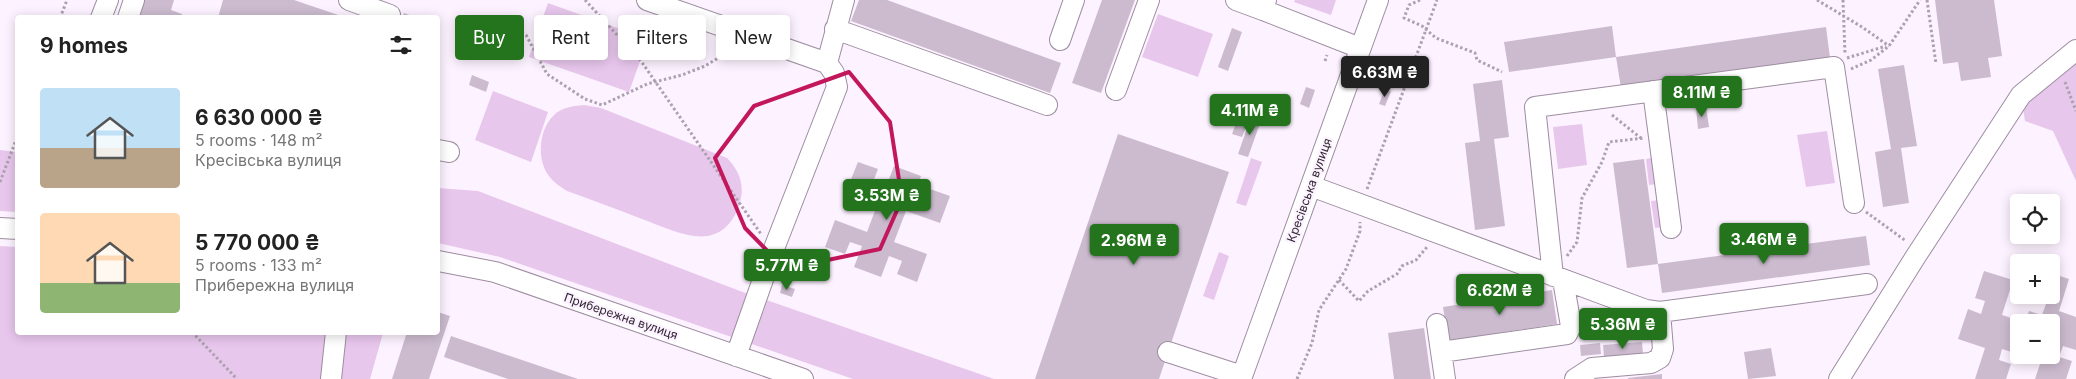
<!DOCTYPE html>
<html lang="en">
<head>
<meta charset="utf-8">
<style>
	:root { --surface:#fff; --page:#f2f2f2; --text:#222; --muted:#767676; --accent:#24741d }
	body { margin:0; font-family:Inter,sans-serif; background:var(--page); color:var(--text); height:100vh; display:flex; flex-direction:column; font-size:19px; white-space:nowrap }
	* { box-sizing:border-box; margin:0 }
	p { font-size:16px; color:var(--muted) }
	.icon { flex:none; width:28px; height:28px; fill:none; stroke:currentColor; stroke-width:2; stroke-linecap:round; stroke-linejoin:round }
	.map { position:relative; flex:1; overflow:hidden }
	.drawer { position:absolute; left:15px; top:15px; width:425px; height:320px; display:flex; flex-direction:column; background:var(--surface); border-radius:5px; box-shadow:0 2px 12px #0003 }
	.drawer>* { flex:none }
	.banner { position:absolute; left:455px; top:15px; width:475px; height:45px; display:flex; gap:10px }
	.fabs { position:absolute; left:2010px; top:194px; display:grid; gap:10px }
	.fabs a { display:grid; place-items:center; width:50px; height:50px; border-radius:5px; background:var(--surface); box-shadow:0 2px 12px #0003; font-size:25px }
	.price { position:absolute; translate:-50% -42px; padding:0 11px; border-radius:5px; background:var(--accent); color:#fff; font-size:16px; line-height:32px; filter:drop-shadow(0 1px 2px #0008) }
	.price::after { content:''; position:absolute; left:50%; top:30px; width:15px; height:11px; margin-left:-8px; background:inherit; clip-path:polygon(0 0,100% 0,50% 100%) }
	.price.on { background:#222; color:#fff }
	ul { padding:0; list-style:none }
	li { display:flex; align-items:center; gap:15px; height:125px; padding:0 25px }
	li span { display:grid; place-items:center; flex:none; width:140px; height:100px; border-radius:5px; color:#555 }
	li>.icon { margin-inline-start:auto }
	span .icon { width:60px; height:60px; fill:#fffc; stroke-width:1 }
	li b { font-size:21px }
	h2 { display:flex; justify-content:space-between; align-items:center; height:60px; padding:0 25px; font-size:21px }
	.chip { padding:0 18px; border-radius:5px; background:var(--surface); box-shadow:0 2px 12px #0003; font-size:18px; line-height:45px }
	.chip.on { background:var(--accent); color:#fff }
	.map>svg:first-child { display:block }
</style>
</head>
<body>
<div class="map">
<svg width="2076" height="379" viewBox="0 0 2076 379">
	<rect width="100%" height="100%" fill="#fdf2ff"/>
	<path fill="#e8c7ed" d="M1295,0H1336L1331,15L1294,2Z
		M548,3L648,39L629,92L529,57Z
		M1158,14L1213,34L1198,77L1142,57Z
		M487,29L499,39V46L494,53L484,54C476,46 474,41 480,31Z
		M2076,50V181L2053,131L2025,121L2021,95Z
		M493,91L548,112L531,162L475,140Z
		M584,105L601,108L727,158C739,170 745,185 740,202C736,218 725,233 708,236C686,239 662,226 642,219C617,209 592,200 567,191C561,187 554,183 549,176C536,159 539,129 554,115C562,107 574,106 584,105Z
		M1582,124L1587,165L1558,169L1553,127Z
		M1827,131L1835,183L1806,187L1797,135Z
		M0,150L17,152V212L0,211Z
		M1655,157L1658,184L1649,185L1646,159Z
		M1251,158L1262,162L1246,206L1236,203Z
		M438,188L478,191L740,291L994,379H853L500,257L438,243Z
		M1660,200L1664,227L1655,228L1651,201Z
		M0,246L17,247L18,332L383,333L370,379H0Z
		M1219,252L1229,256L1214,300L1203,296Z"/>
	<path fill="#ccbbcf" d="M141,0H174L171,10L182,14L181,18H135Z
		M223,0H294L344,17L272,18L265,15V18H218Z
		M859,0H887L1061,63L1050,93L851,21Z
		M1102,0H1135L1101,93L1072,83Z
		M1935,0H1994L2002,56L1988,58L1991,77L1961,81L1958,62L1943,64Z
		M404,13L415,17V18H402Z
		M1612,26L1616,57L1509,72L1504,42Z
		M1826,27L1830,58L1621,88L1616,57Z
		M1232,28L1242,32L1228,71L1218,67Z
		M1904,65L1917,146L1901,148L1909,203L1883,207L1875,152L1891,149L1878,69Z
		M472,75L489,82L486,92L469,85Z
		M1502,80L1509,137L1494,139L1505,226L1475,230L1465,143L1480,141L1473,84Z
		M1306,87L1315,90L1309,108L1300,104Z
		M1385,89L1391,91L1385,106L1379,104Z
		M1706,107L1709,127L1698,129L1696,108Z
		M1241,110L1251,114L1242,137L1232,134Z
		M1252,114L1262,118L1248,157L1238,154Z
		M1118,134L1229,172L1159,379H1035Z
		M1644,159L1658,264L1627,268L1613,163Z
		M858,162L878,169L873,182L886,187L894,166L921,176L913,197L925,201L930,189L950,196L940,223L906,211L894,242L927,254L917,282L897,274L902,261L889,256L881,277L854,267L862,246L850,242L845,254L825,247L835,220L867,232L879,200L847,189Z
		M1866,236L1870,265L1662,293L1658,264Z
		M1984,271L2013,280L2002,315L2024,322H2019V342L2015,353L2002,349L1999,360L2011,364L2006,379H1975L1985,348L1958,339L1968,309L1981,314L1985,301L1975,298Z
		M2051,273L2069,279L2059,311L2076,317V350L2063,346L2059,357L2072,361L2066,379H2035L2043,355H2051V322H2025L2029,311L2042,315L2046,304L2033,299L2035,295H2051Z
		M782,285L795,289L792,297L780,293Z
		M1552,290L1557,324L1448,341L1443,307Z
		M438,312L450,316L429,379H392L407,332H438Z
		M1424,328L1431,379H1394L1388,333Z
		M451,336L578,379H508L444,357Z
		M1642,342L1643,354L1604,357L1603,345Z
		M1600,343L1601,354L1581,356L1580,345Z
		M1771,348L1776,376L1748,379L1744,352Z
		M1662,374V379H1628V378Z"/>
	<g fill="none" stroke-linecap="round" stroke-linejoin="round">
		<defs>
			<path id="minor" d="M349,0L390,15
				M647,0L827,63L834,73L837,87L773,251L736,356
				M1236,0L1263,10
				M1266,0L1263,10L1360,48
				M101,18L108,0
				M128,18L134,0
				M835,29L1047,105
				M1060,40L1074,0
				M827,63L844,0
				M1116,90L1149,0
				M1653,91L1671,228
				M438,150L449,152
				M1311,186L1646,310L1660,312L1867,284
				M0,228L18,229
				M438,261L495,272L803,379
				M1553,276L1535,107L1834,67L1854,203
				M1437,324L1445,379
				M1168,352L1242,376
				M1441,352L1567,334L1571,326L1563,280
				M331,379L336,332
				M1241,379L1378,0
				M1575,379L1592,368L1651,363L1660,358L1663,349L1660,312
				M1839,379L1916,256L2021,95L2076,50"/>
		</defs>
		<use href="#minor" stroke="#9d8da0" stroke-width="22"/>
		<path stroke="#aba2ad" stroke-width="3" stroke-dasharray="2.5 2.5" stroke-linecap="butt" d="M585,0L641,61L761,234
			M1420,0L1409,5L1404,18L1422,26L1436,38L1475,53L1477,60L1502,72
			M1817,0L1862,27L1889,46
			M1843,0L1845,54
			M1927,0L1936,64
			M60,18L67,0
			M508,26L526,35L547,74L585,99L602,105L647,84L682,75L705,66L733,49
			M1847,58L1886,46
			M1325,61L1327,55
			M1851,69L1871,60L1889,46L1920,0
			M2065,82L2076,111
			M1612,115L1642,139
			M0,182L18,135
			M1367,189L1437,0
			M1866,212L1906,241
			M1567,256L1577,242L1582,198L1602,162L1609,142L1644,138
			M1339,280L1359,301L1368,291L1397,274L1402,266L1416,260L1427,247
			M192,332L237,379
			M1297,379L1312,343L1319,310L1346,269L1360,231V222"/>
		<use href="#minor" stroke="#fff" stroke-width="20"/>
	</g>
	<path fill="none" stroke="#c2185b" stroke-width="4" stroke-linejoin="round" d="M849,72L890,122L902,199L880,249L785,269L745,228L715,158L754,106Z"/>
	<g text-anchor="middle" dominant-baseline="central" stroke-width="4.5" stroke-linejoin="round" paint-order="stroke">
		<g font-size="12" fill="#302931" stroke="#fdf2ff">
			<text transform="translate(1309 190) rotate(-70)">Кресівська вулиця</text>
			<text transform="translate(621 316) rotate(19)">Прибережна вулиця</text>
		</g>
	</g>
</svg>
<div class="fabs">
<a><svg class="icon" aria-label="locate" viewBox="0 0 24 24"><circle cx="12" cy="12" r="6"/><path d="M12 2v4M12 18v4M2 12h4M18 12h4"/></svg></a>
<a>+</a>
<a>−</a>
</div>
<b class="price on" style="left:1385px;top:98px">6.63M ₴</b>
<b class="price" style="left:1702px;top:118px">8.11M ₴</b>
<b class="price" style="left:1250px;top:136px">4.11M ₴</b>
<b class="price" style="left:887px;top:221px">3.53M ₴</b>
<b class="price" style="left:1764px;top:265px">3.46M ₴</b>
<b class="price" style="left:1134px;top:266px">2.96M ₴</b>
<b class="price" style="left:787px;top:291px">5.77M ₴</b>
<b class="price" style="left:1500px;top:316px">6.62M ₴</b>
<b class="price" style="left:1623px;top:350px">5.36M ₴</b>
<div class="banner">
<a class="chip on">Buy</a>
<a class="chip">Rent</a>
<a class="chip">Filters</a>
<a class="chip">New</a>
</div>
<section class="drawer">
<h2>9 homes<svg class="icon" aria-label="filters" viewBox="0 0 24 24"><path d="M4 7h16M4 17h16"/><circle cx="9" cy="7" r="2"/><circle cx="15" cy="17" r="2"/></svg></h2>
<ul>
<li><span style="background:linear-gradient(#bfe0f5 60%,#b9a48a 0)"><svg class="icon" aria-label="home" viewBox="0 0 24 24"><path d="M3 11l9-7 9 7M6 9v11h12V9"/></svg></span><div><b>6 630 000 ₴</b><p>5 rooms · 148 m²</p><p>Кресівська вулиця</p></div></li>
<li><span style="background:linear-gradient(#ffd9b3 70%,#8fb573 0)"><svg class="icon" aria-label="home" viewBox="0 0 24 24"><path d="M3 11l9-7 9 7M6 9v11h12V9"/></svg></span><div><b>5 770 000 ₴</b><p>5 rooms · 133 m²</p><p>Прибережна вулиця</p></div></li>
</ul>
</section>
</div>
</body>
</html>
